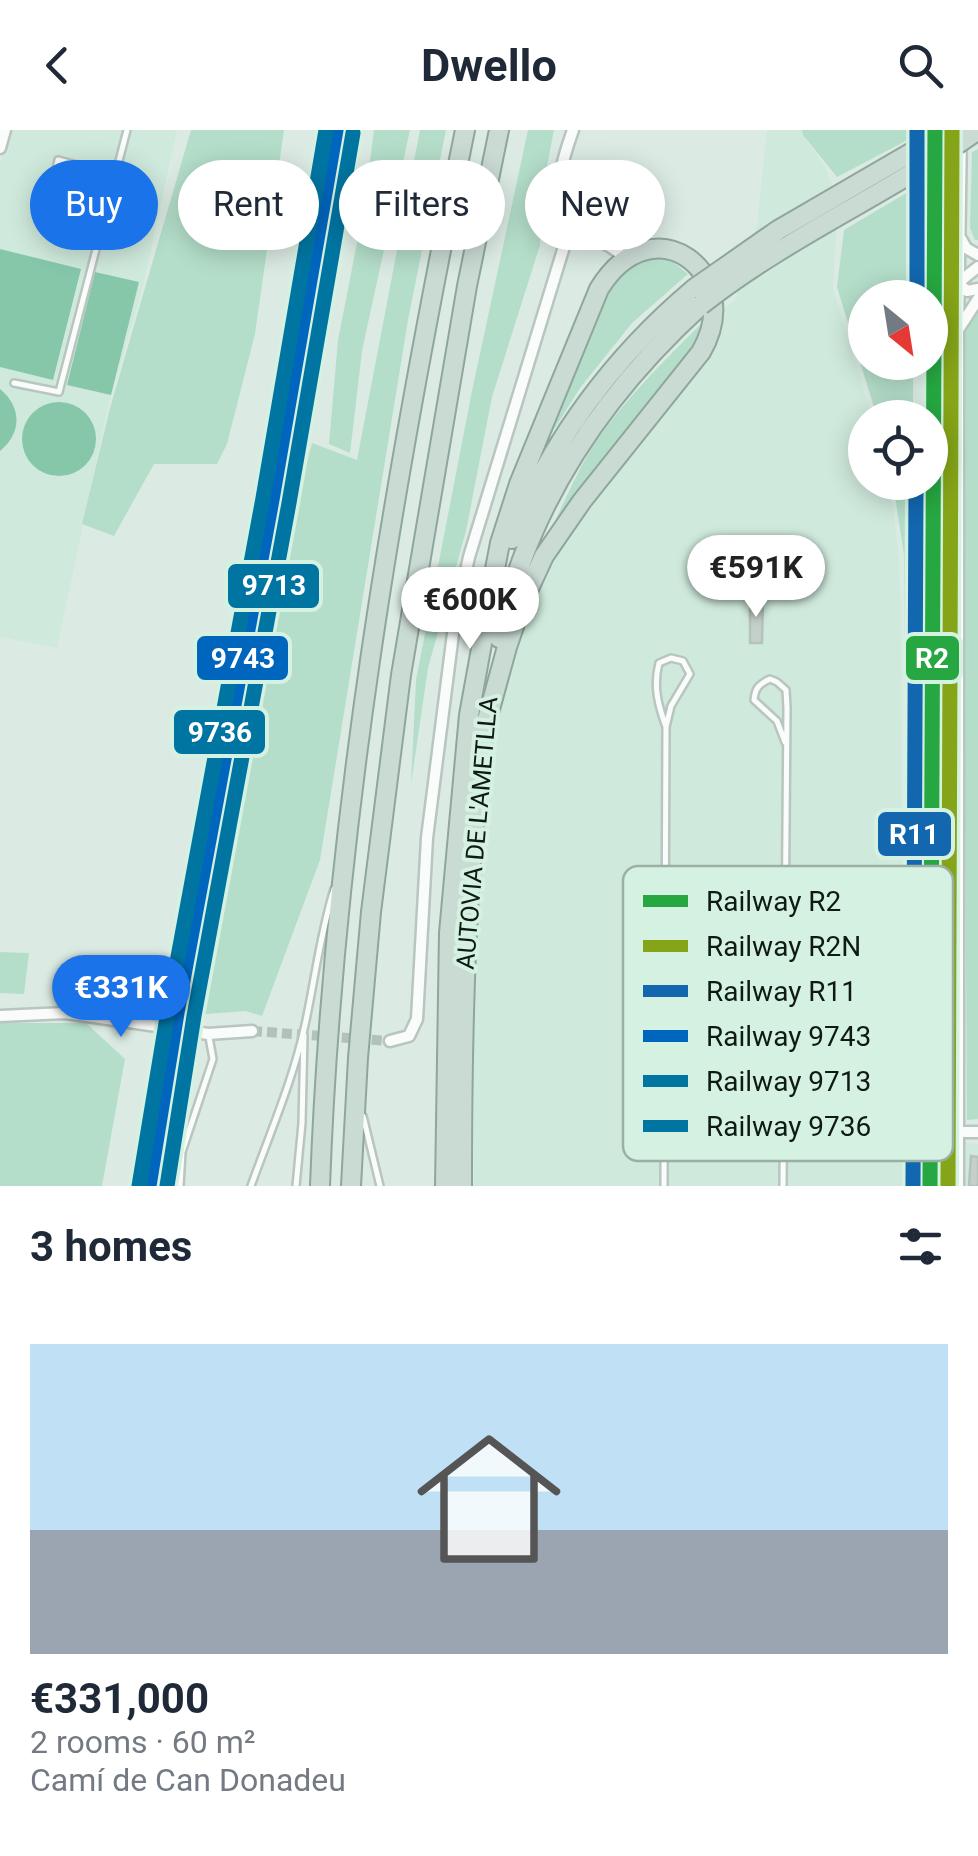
<!DOCTYPE html>
<html lang="en">
<head>
<meta charset="utf-8">
<style>
	:root { --surface:#fff; --page:#f2f2f3; --text:#1f2937; --muted:#747a83; --accent:#1a73e8 }
	body { margin:0; font-family:Roboto,sans-serif; background:var(--page); color:var(--text); height:100vh; display:flex; flex-direction:column; font-size:38px; white-space:nowrap }
	* { box-sizing:border-box; margin:0 }
	p { font-size:32px; color:var(--muted) }
	.icon { flex:none; width:55px; height:55px; fill:none; stroke:currentColor; stroke-width:2; stroke-linecap:round; stroke-linejoin:round }
	.map { position:relative; height:1056px; overflow:hidden }
	.sheet { display:flex; flex-direction:column; background:var(--surface); flex:1 }
	.sheet>* { flex:none }
	.hud { position:absolute; left:30px; top:30px; width:920px; height:90px; display:flex; gap:20px }
	.needle { width:65px; rotate:150deg }
	.fabs { position:absolute; left:848px; top:150px; display:grid; gap:20px }
	.fabs a { display:grid; place-items:center; width:100px; height:100px; border-radius:50%; background:var(--surface); box-shadow:0 5px 25px #0003; font-size:50px }
	.price { position:absolute; translate:-50% -85px; padding:0 22px; border-radius:35px; background:#fff; color:#222; font-size:32px; line-height:65px; filter:drop-shadow(0 2px 5px #0008) }
	.price::after { content:''; position:absolute; left:50%; top:60px; width:30px; height:22px; margin-left:-15px; background:inherit; clip-path:polygon(0 0,100% 0,50% 100%) }
	.price.selected { background:var(--accent); color:#fff }
	ul { padding:0; list-style:none }
	li { display:grid; align-content:center; gap:20px; height:530px; padding:0 30px }
	li span { display:grid; place-items:center; height:310px; border-radius:0px; color:#555 }
	li>.icon { margin-inline-start:auto }
	span .icon { width:180px; height:180px; fill:#fffc; stroke-width:1 }
	li b { font-size:42px }
	h2 { display:flex; justify-content:space-between; align-items:center; height:120px; padding:0 30px; font-size:42px }
	.chip { padding:0 35px; border-radius:45px; background:var(--surface); box-shadow:0 5px 25px #0003; font-size:35px; line-height:90px }
	.chip.selected { background:var(--accent); color:#fff }
	header { display:flex; justify-content:space-between; align-items:center; height:130px; padding:0 30px; background:var(--surface); font-size:45px; font-weight:700 }
	.map>svg:first-child { display:block }
</style>
</head>
<body>
<header><svg class="icon" aria-label="back" viewBox="0 0 24 24"><path d="M15 5l-7 7 7 7"/></svg>Dwello<svg class="icon" aria-label="search" viewBox="0 0 24 24"><circle cx="10" cy="10" r="6"/><path d="M15 15l6 6"/></svg></header>
<div class="map">
<svg width="978" height="1056" viewBox="0 0 978 1056">
	<rect width="100%" height="100%" fill="#dbebe3"/>
	<path fill="#cfeadc" d="M9,0H177L142,160L108,277L57,518L0,507V34Z
		M315,0H341L308,219L178,933L161,1056H130L194,679L299,114Z
		M767,0H802L803,5L826,38L838,74L833,158L872,287L865,288V352L888,353L893,376L898,419L901,479L903,1056H474V871L484,704L504,558L518,504L546,440L576,392L715,217L725,176L735,171L757,96Z
		M955,1012L978,1014V1056H951Z"/>
	<path fill="#b4deca" d="M191,0H284L255,204L227,314L217,334H154L114,406L82,394L110,278Z
		M374,0H410L362,221L350,323L329,314L338,210L364,77Z
		M420,0H446L408,190L320,730L262,886L246,881L193,885L299,363L312,313L357,330Z
		M528,0H554L541,67L540,115L492,267L466,401L428,538L411,654L416,550L472,261Z
		M802,0H921V3L837,47L803,5Z
		M978,19V110H975L970,98L972,22Z
		M913,59V167L865,168V232L913,233V287H877L837,157L844,100Z
		M668,128L688,144L632,193L580,258L538,325C558,277 576,228 600,182C607,169 613,152 625,142C637,131 653,129 668,128Z
		M978,181V989L967,990L962,208Z
		M705,190L692,217L666,255L546,411C559,383 572,353 587,326C618,275 663,232 705,190Z
		M893,353H913L914,632L905,626L904,425Z
		M0,822L29,823L24,864L0,863Z
		M0,893H86L125,929L102,1056H0Z"/>
	<path fill="#86c7aa" d="M0,119L81,139L53,250L0,237Z
		M95,142L139,152L111,265L67,255Z
		M0,259C22,277 22,303 0,321Z
		M22 309a37 37 0 1 1 74 0a37 37 0 1 1-74 0Z"/>
	<path fill="#c4d1cb" stroke="#b6c2bc" stroke-width="2.5" d="M763,467L762,513H750V468Z
		M971,1026L978,1027V1056H969Z"/>
	<g fill="none" stroke-linecap="round" stroke-linejoin="round">
		<path stroke="#b2c1ba" stroke-width="10" stroke-dasharray="10 5" stroke-linecap="butt" d="M157,896L182,900
			M252,901L390,911"/>
		<defs>
			<path id="lane" d="M54,48L58,30L115,45
				M14,253L59,262L127,0
				M363,986L380,1056
				M180,1056L182,1022L213,929L209,907
				M251,1056C270,1003 293,950 305,895C315,849 320,804 334,759
				M296,1056L302,993L304,905
				M664,1056L666,597L671,576L690,544L683,531L671,528L659,533C653,556 658,575 666,597
				M783,1056L787,578L786,560L777,552L770,549C759,554 755,558 754,570L777,591L785,612"/>
			<path id="street" d="M573,0C563,28 548,72 571,98C579,106 590,107 600,111C609,115 618,122 626,128
				M0,18L5,0
				M961,109L966,118L978,125
				M959,152L978,137
				M959,154L967,161L978,159
				M960,197L978,169
				M0,886L65,883L157,896
				M182,900L208,904L252,901
				M390,911L409,906L417,889L427,708L454,496L469,427L570,97
				M959,1002H978
				M958,1056V202L961,0"/>
			<path id="highway" d="M512,409C550,311 615,225 695,158
				M499,508C528,374 601,266 701,175
				M484,601L507,517L521,476L544,426L582,371L701,222C747,143 653,71 599,159L519,354L500,413L484,496
				M320,1056C333,701 394,348 465,0
				M351,1056L358,928L371,782L401,545L467,156L499,0
				M445,1056L449,803L469,585L487,486
				M462,1056C462,901 465,747 485,592"/>
		</defs>
		<use href="#lane" stroke="#b9c5bf" stroke-width="10"/>
		<use href="#street" stroke="#b9c5bf" stroke-width="15"/>
		<use href="#highway" stroke="#8fa69c" stroke-width="22"/>
		<use href="#lane" stroke="#fafcfb" stroke-width="5"/>
		<use href="#street" stroke="#fafcfb" stroke-width="10"/>
		<use href="#highway" stroke="#cadbd4" stroke-width="18"/>
		<defs>
			<path id="highway-bridge" d="M695,158L778,100L950,0
				M701,175C787,107 889,64 978,0"/>
		</defs>
		<use href="#highway-bridge" stroke="#8fa69c" stroke-width="22" stroke-linecap="butt"/>
		<use href="#highway-bridge" stroke="#cadbd4" stroke-width="18"/>
		<defs>
			<path id="rail-1" d="M930,1056L935,0"/>
			<path id="rail-2" d="M948,1056L952,0"/>
			<path id="rail-3" d="M917,168V0
				M913,1056L916,352"/>
			<path id="rail-4" d="M149,1056L177,883L272,370L336,0"/>
			<path id="rail-5" d="M167,1056L194,886L289,373L353,3"/>
			<path id="rail-6" d="M139,1056L168,881L263,368L326,0"/>
		</defs>
		<use href="#rail-1" stroke="#d5f1e2" stroke-width="22"/>
		<use href="#rail-2" stroke="#d5f1e2" stroke-width="22"/>
		<use href="#rail-3" stroke="#d5f1e2" stroke-width="22"/>
		<use href="#rail-4" stroke="#d5f1e2" stroke-width="22"/>
		<use href="#rail-5" stroke="#d5f1e2" stroke-width="22"/>
		<use href="#rail-6" stroke="#d5f1e2" stroke-width="22"/>
		<use href="#rail-1" stroke="#26a741" stroke-width="15"/>
		<use href="#rail-2" stroke="#85a417" stroke-width="15"/>
		<use href="#rail-3" stroke="#1267af" stroke-width="15"/>
		<use href="#rail-4" stroke="#0065bd" stroke-width="15"/>
		<use href="#rail-5" stroke="#0075a1" stroke-width="15"/>
		<use href="#rail-6" stroke="#0075a1" stroke-width="15"/>
	</g>
	<g text-anchor="middle" dominant-baseline="central" stroke-width="8" stroke-linejoin="round" paint-order="stroke">
		<g font-size="25" fill="#101a15" stroke="#d5f1e2">
			<text transform="translate(477 703) rotate(-85)">AUTOVIA DE L'AMETLLA</text>
		</g>
	</g>
	<rect x="623" y="736" width="330" height="295" rx="15" fill="#d5f1e2" stroke="#9ab0a4" stroke-width="2.5"/>
	<rect x="643" y="765" width="45" height="12" fill="#26a741"/>
	<rect x="643" y="810" width="45" height="12" fill="#85a417"/>
	<rect x="643" y="855" width="45" height="12" fill="#1267af"/>
	<rect x="643" y="900" width="45" height="12" fill="#0065bd"/>
	<rect x="643" y="945" width="45" height="12" fill="#0075a1"/>
	<rect x="643" y="990" width="45" height="12" fill="#0075a1"/>
	<g font-size="28" fill="#101a15">
		<text x="706" y="781">Railway R2</text>
		<text x="706" y="826">Railway R2N</text>
		<text x="706" y="871">Railway R11</text>
		<text x="706" y="916">Railway 9743</text>
		<text x="706" y="961">Railway 9713</text>
		<text x="706" y="1006">Railway 9736</text>
	</g>
	<g stroke="#d5f1e2" stroke-width="4">
		<rect x="226" y="432" width="95" height="48" rx="10" fill="#0075a1"/>
		<rect x="904" y="504" width="57" height="48" rx="10" fill="#26a741"/>
		<rect x="195" y="504" width="95" height="48" rx="10" fill="#0065bd"/>
		<rect x="172" y="578" width="95" height="48" rx="10" fill="#0075a1"/>
		<rect x="876" y="680" width="77" height="48" rx="10" fill="#1267af"/>
	</g>
	<g font-size="28" text-anchor="middle" font-weight="bold" fill="#fff">
		<text x="274" y="465">9713</text>
		<text x="932" y="538">R2</text>
		<text x="243" y="538">9743</text>
		<text x="220" y="612">9736</text>
		<text x="914" y="714">R11</text>
	</g>
</svg>
<div class="fabs">
<a><svg class="needle" viewBox="-14 -14 28 28"><path d="M0-13l5 13h-10z" fill="#e53935"/><path d="M0 13l5-13h-10z" fill="#747a83"/></svg></a>
<a><svg class="icon" aria-label="locate" viewBox="0 0 24 24"><circle cx="12" cy="12" r="6"/><path d="M12 2v4M12 18v4M2 12h4M18 12h4"/></svg></a>
</div>
<b class="price" style="left:756px;top:490px">€591K</b>
<b class="price" style="left:470px;top:522px">€600K</b>
<b class="price selected" style="left:121px;top:910px">€331K</b>
<div class="hud">
<a class="chip selected">Buy</a>
<a class="chip">Rent</a>
<a class="chip">Filters</a>
<a class="chip">New</a>
</div>
</div>
<section class="sheet">
<h2>3 homes<svg class="icon" aria-label="filters" viewBox="0 0 24 24"><path d="M4 7h16M4 17h16"/><circle cx="9" cy="7" r="2"/><circle cx="15" cy="17" r="2"/></svg></h2>
<ul>
<li><span style="background:linear-gradient(#bfe0f5 60%,#9aa5b1 0)"><svg class="icon" aria-label="home" viewBox="0 0 24 24"><path d="M3 11l9-7 9 7M6 9v11h12V9"/></svg></span><div><b>€331,000</b><p>2 rooms · 60 m²</p><p>Camí de Can Donadeu</p></div></li>
</ul>
</section>
</body>
</html>
